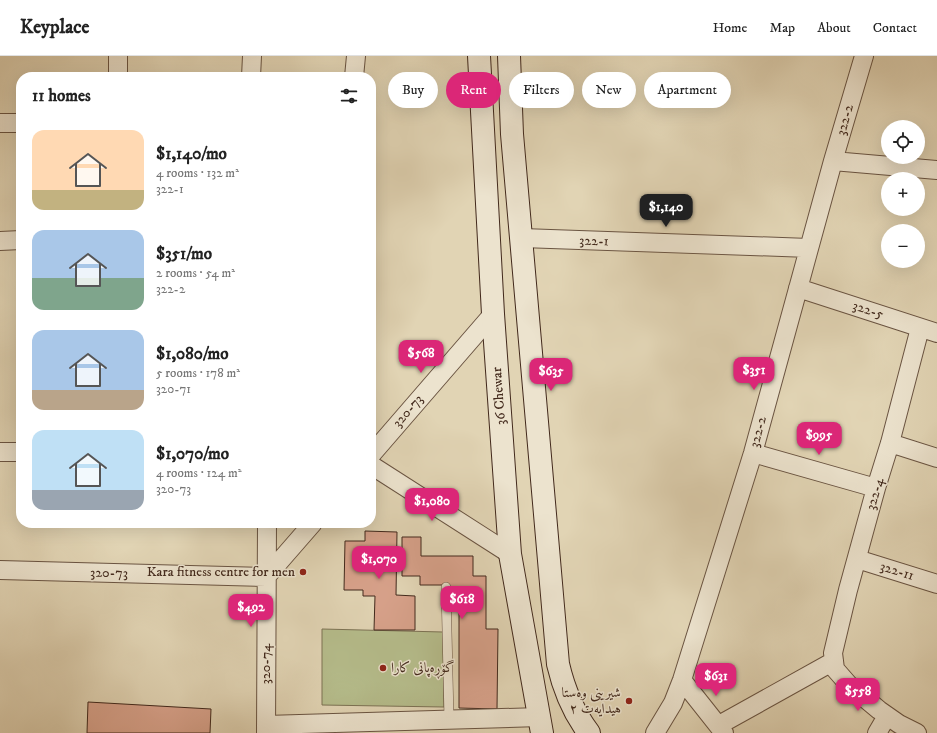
<!DOCTYPE html>
<html lang="en">
<head>
<meta charset="utf-8">
<style>
	:root { --surface:#fff; --page:#f6f6f6; --text:#222; --muted:#767676; --line:#e0e0e0; --accent:#db2777 }
	body { margin:0; font-family:"IM FELL DW Pica",Amiri,serif; background:var(--page); color:var(--text); height:100vh; display:flex; flex-direction:column; font-size:15px; white-space:nowrap }
	* { box-sizing:border-box; margin:0 }
	p { font-size:13px; color:var(--muted) }
	.icon { flex:none; width:22px; height:22px; fill:none; stroke:currentColor; stroke-width:2; stroke-linecap:round; stroke-linejoin:round }
	.map { position:relative; flex:1; overflow:hidden }
	.drawer { position:absolute; left:16px; top:16px; width:360px; height:456px; display:flex; flex-direction:column; background:var(--surface); border-radius:16px; box-shadow:0 4px 16px #0002 }
	.drawer>* { flex:none }
	.top-card { position:absolute; left:388px; top:16px; width:380px; height:36px; display:flex; gap:8px }
	.controls { position:absolute; left:881px; top:64px; display:grid; gap:8px }
	.controls a { display:grid; place-items:center; width:44px; height:44px; border-radius:50%; background:var(--surface); box-shadow:0 4px 16px #0002; font-size:20px }
	.price { position:absolute; translate:-50% -34px; padding:0 9px; border-radius:8px; background:var(--accent); color:#fff; font-size:13px; line-height:26px; filter:drop-shadow(0 1px 2px #0008) }
	.price::after { content:''; position:absolute; left:50%; top:24px; width:12px; height:9px; margin-left:-6px; background:inherit; clip-path:polygon(0 0,100% 0,50% 100%) }
	.price.on { background:#222; color:#fff }
	ul { padding:0; list-style:none }
	li { display:flex; align-items:center; gap:12px; height:100px; padding:0 16px }
	li span { display:grid; place-items:center; flex:none; width:112px; height:80px; border-radius:12px; color:#555 }
	li>.icon { margin-inline-start:auto }
	span .icon { width:48px; height:48px; fill:#fffc; stroke-width:1 }
	li b { font-size:17px }
	h2 { display:flex; justify-content:space-between; align-items:center; height:48px; padding:0 16px; font-size:17px }
	.tag { padding:0 14px; border-radius:18px; background:var(--surface); box-shadow:0 4px 16px #0002; font-size:14px; line-height:36px }
	.tag.on { background:var(--accent); color:#fff }
	header { display:flex; align-items:center; gap:24px; box-sizing:border-box; height:56px; padding:0 20px; background:var(--surface); border-bottom:1px solid var(--line) }
	header strong { font-size:19px }
	nav { display:flex; gap:22px; margin-inline-start:auto; font-size:14px }
	.map>svg:first-child { display:block }
</style>
</head>
<body>
<header>
<strong>Keyplace</strong>
<nav><a>Home</a><a>Map</a><a>About</a><a>Contact</a></nav>
</header>
<div class="map">
<svg width="937" height="677" viewBox="0 0 937 677">
	<rect width="100%" height="100%" fill="#e1d4b4"/>
	<filter id="stains"><feTurbulence type="fractalNoise" baseFrequency=".005" numOctaves="4"/><feColorMatrix values="0 0 0 0 .2 0 0 0 0 .09 0 0 0 0 .02 0 0 0 .5 -.17"/></filter>
	<radialGradient id="worn" r=".72"><stop offset=".6" stop-color="#630" stop-opacity="0"/><stop offset="1" stop-color="#630" stop-opacity=".3"/></radialGradient>
	<path fill="#b5bc8b" stroke="#7c7254" d="M322,573L443,576L444,651L322,649Z"/>
	<path fill="#d7a18a" stroke="#42291c" d="M365,475L397,476L396,539L415,540V574H374L375,540H363V534H344L345,485H365Z
		M402,481H421V500H473V520H486V573H498L497,653L459,652V542H447V529H420V520H402Z
		M88,646L211,653L210,677H87Z"/>
	<g fill="none" stroke-linecap="round" stroke-linejoin="round">
		<defs>
			<path id="lane" d="M446,531L449,663"/>
			<path id="street" d="M118,0V21
				M251,21L252,0
				M354,21L356,0
				M0,67H21
				M833,105L937,114
				M522,182L809,192
				M0,185L21,184
				M798,232L937,277
				M890,387L937,402
				M0,396H21
				M753,397L876,432
				M371,399L493,258
				M371,409L510,498
				M857,503L937,528
				M0,514L266,521L313,467
				M682,624L724,677
				M266,669L540,661
				M719,669L834,605
				M266,677L267,467
				M655,677L673,647L682,624L753,397L833,105L864,0
				M877,677L887,660
				M917,677L899,668L879,654L849,629L835,613L833,597L848,534L876,432L890,387L920,272"/>
			<path id="secondary" d="M479,0L493,258L510,498L542,677
				M509,0L512,78L558,608C564,634 573,656 589,677"/>
		</defs>
		<use href="#lane" stroke="#6a5442" stroke-width="10"/>
		<use href="#street" stroke="#6a5442" stroke-width="20"/>
		<use href="#secondary" stroke="#42291c" stroke-width="24"/>
		<use href="#lane" stroke="#ece3ce" stroke-width="9"/>
		<use href="#street" stroke="#ece3ce" stroke-width="18"/>
		<use href="#secondary" stroke="#ece3ce" stroke-width="22"/>
	</g>
	<g fill="#8f2418" stroke="#ece3ce" stroke-width="1.5">
		<circle cx="303" cy="516" r="4"/>
		<circle cx="383" cy="612" r="4"/>
		<circle cx="629" cy="645" r="4"/>
	</g>
	<g text-anchor="middle" dominant-baseline="central" stroke-width="3" stroke-linejoin="round" paint-order="stroke">
		<g font-size="14" fill="#42291c" stroke="#ece3ce">
			<text transform="translate(845 64) rotate(-74)">322-2</text>
			<text transform="translate(594 185) rotate(2)">322-1</text>
			<text transform="translate(868 254) rotate(18)">322-5</text>
			<text transform="translate(499 340) rotate(-94)">36 Chewar</text>
			<text transform="translate(408 355) rotate(-49)">320-73</text>
			<text transform="translate(758 376) rotate(-75)">322-2</text>
			<text transform="translate(875 438) rotate(-74)">322-4</text>
			<text transform="translate(897 515) rotate(17)">322-11</text>
			<text transform="translate(109 517) rotate(1)">320-73</text>
			<text transform="translate(266 608) rotate(-90)">320-74</text>
		</g>
		<g font-size="14" fill="#42291c" stroke="#ece3ce" text-anchor="end">
			<text x="295" y="516">Kara fitness centre for men</text>
			<text x="391" y="612" text-anchor="start">گۆڕەپانی کارا</text>
			<text x="621" y="637">شیرینی وەستا<tspan x="621" dy="16">هیدایەت ٢</tspan></text>
		</g>
	</g>
	<rect width="100%" height="100%" filter="url(#stains)"/>
	<rect width="100%" height="100%" fill="url(#worn)"/>
</svg>
<div class="controls">
<a><svg class="icon" aria-label="locate" viewBox="0 0 24 24"><circle cx="12" cy="12" r="6"/><path d="M12 2v4M12 18v4M2 12h4M18 12h4"/></svg></a>
<a>+</a>
<a>−</a>
</div>
<b class="price on" style="left:666px;top:172px">$1,140</b>
<b class="price" style="left:421px;top:318px">$568</b>
<b class="price" style="left:754px;top:335px">$351</b>
<b class="price" style="left:551px;top:336px">$635</b>
<b class="price" style="left:819px;top:400px">$995</b>
<b class="price" style="left:432px;top:466px">$1,080</b>
<b class="price" style="left:379px;top:524px">$1,070</b>
<b class="price" style="left:462px;top:564px">$618</b>
<b class="price" style="left:251px;top:572px">$492</b>
<b class="price" style="left:716px;top:641px">$631</b>
<b class="price" style="left:858px;top:656px">$558</b>
<div class="top-card">
<a class="tag">Buy</a>
<a class="tag on">Rent</a>
<a class="tag">Filters</a>
<a class="tag">New</a>
<a class="tag">Apartment</a>
</div>
<section class="drawer">
<h2>11 homes<svg class="icon" aria-label="filters" viewBox="0 0 24 24"><path d="M4 7h16M4 17h16"/><circle cx="9" cy="7" r="2"/><circle cx="15" cy="17" r="2"/></svg></h2>
<ul>
<li><span style="background:linear-gradient(#ffd9b3 75%,#c2b280 0)"><svg class="icon" aria-label="home" viewBox="0 0 24 24"><path d="M3 11l9-7 9 7M6 9v11h12V9"/></svg></span><div><b>$1,140/mo</b><p>4 rooms · 132 m²</p><p>322-1</p></div></li>
<li><span style="background:linear-gradient(#a9c7e8 60%,#7fa58c 0)"><svg class="icon" aria-label="home" viewBox="0 0 24 24"><path d="M3 11l9-7 9 7M6 9v11h12V9"/></svg></span><div><b>$351/mo</b><p>2 rooms · 54 m²</p><p>322-2</p></div></li>
<li><span style="background:linear-gradient(#a9c7e8 75%,#b9a48a 0)"><svg class="icon" aria-label="home" viewBox="0 0 24 24"><path d="M3 11l9-7 9 7M6 9v11h12V9"/></svg></span><div><b>$1,080/mo</b><p>5 rooms · 178 m²</p><p>320-71</p></div></li>
<li><span style="background:linear-gradient(#bfe0f5 75%,#9aa5b1 0)"><svg class="icon" aria-label="home" viewBox="0 0 24 24"><path d="M3 11l9-7 9 7M6 9v11h12V9"/></svg></span><div><b>$1,070/mo</b><p>4 rooms · 124 m²</p><p>320-73</p></div></li>
</ul>
</section>
</div>
</body>
</html>
